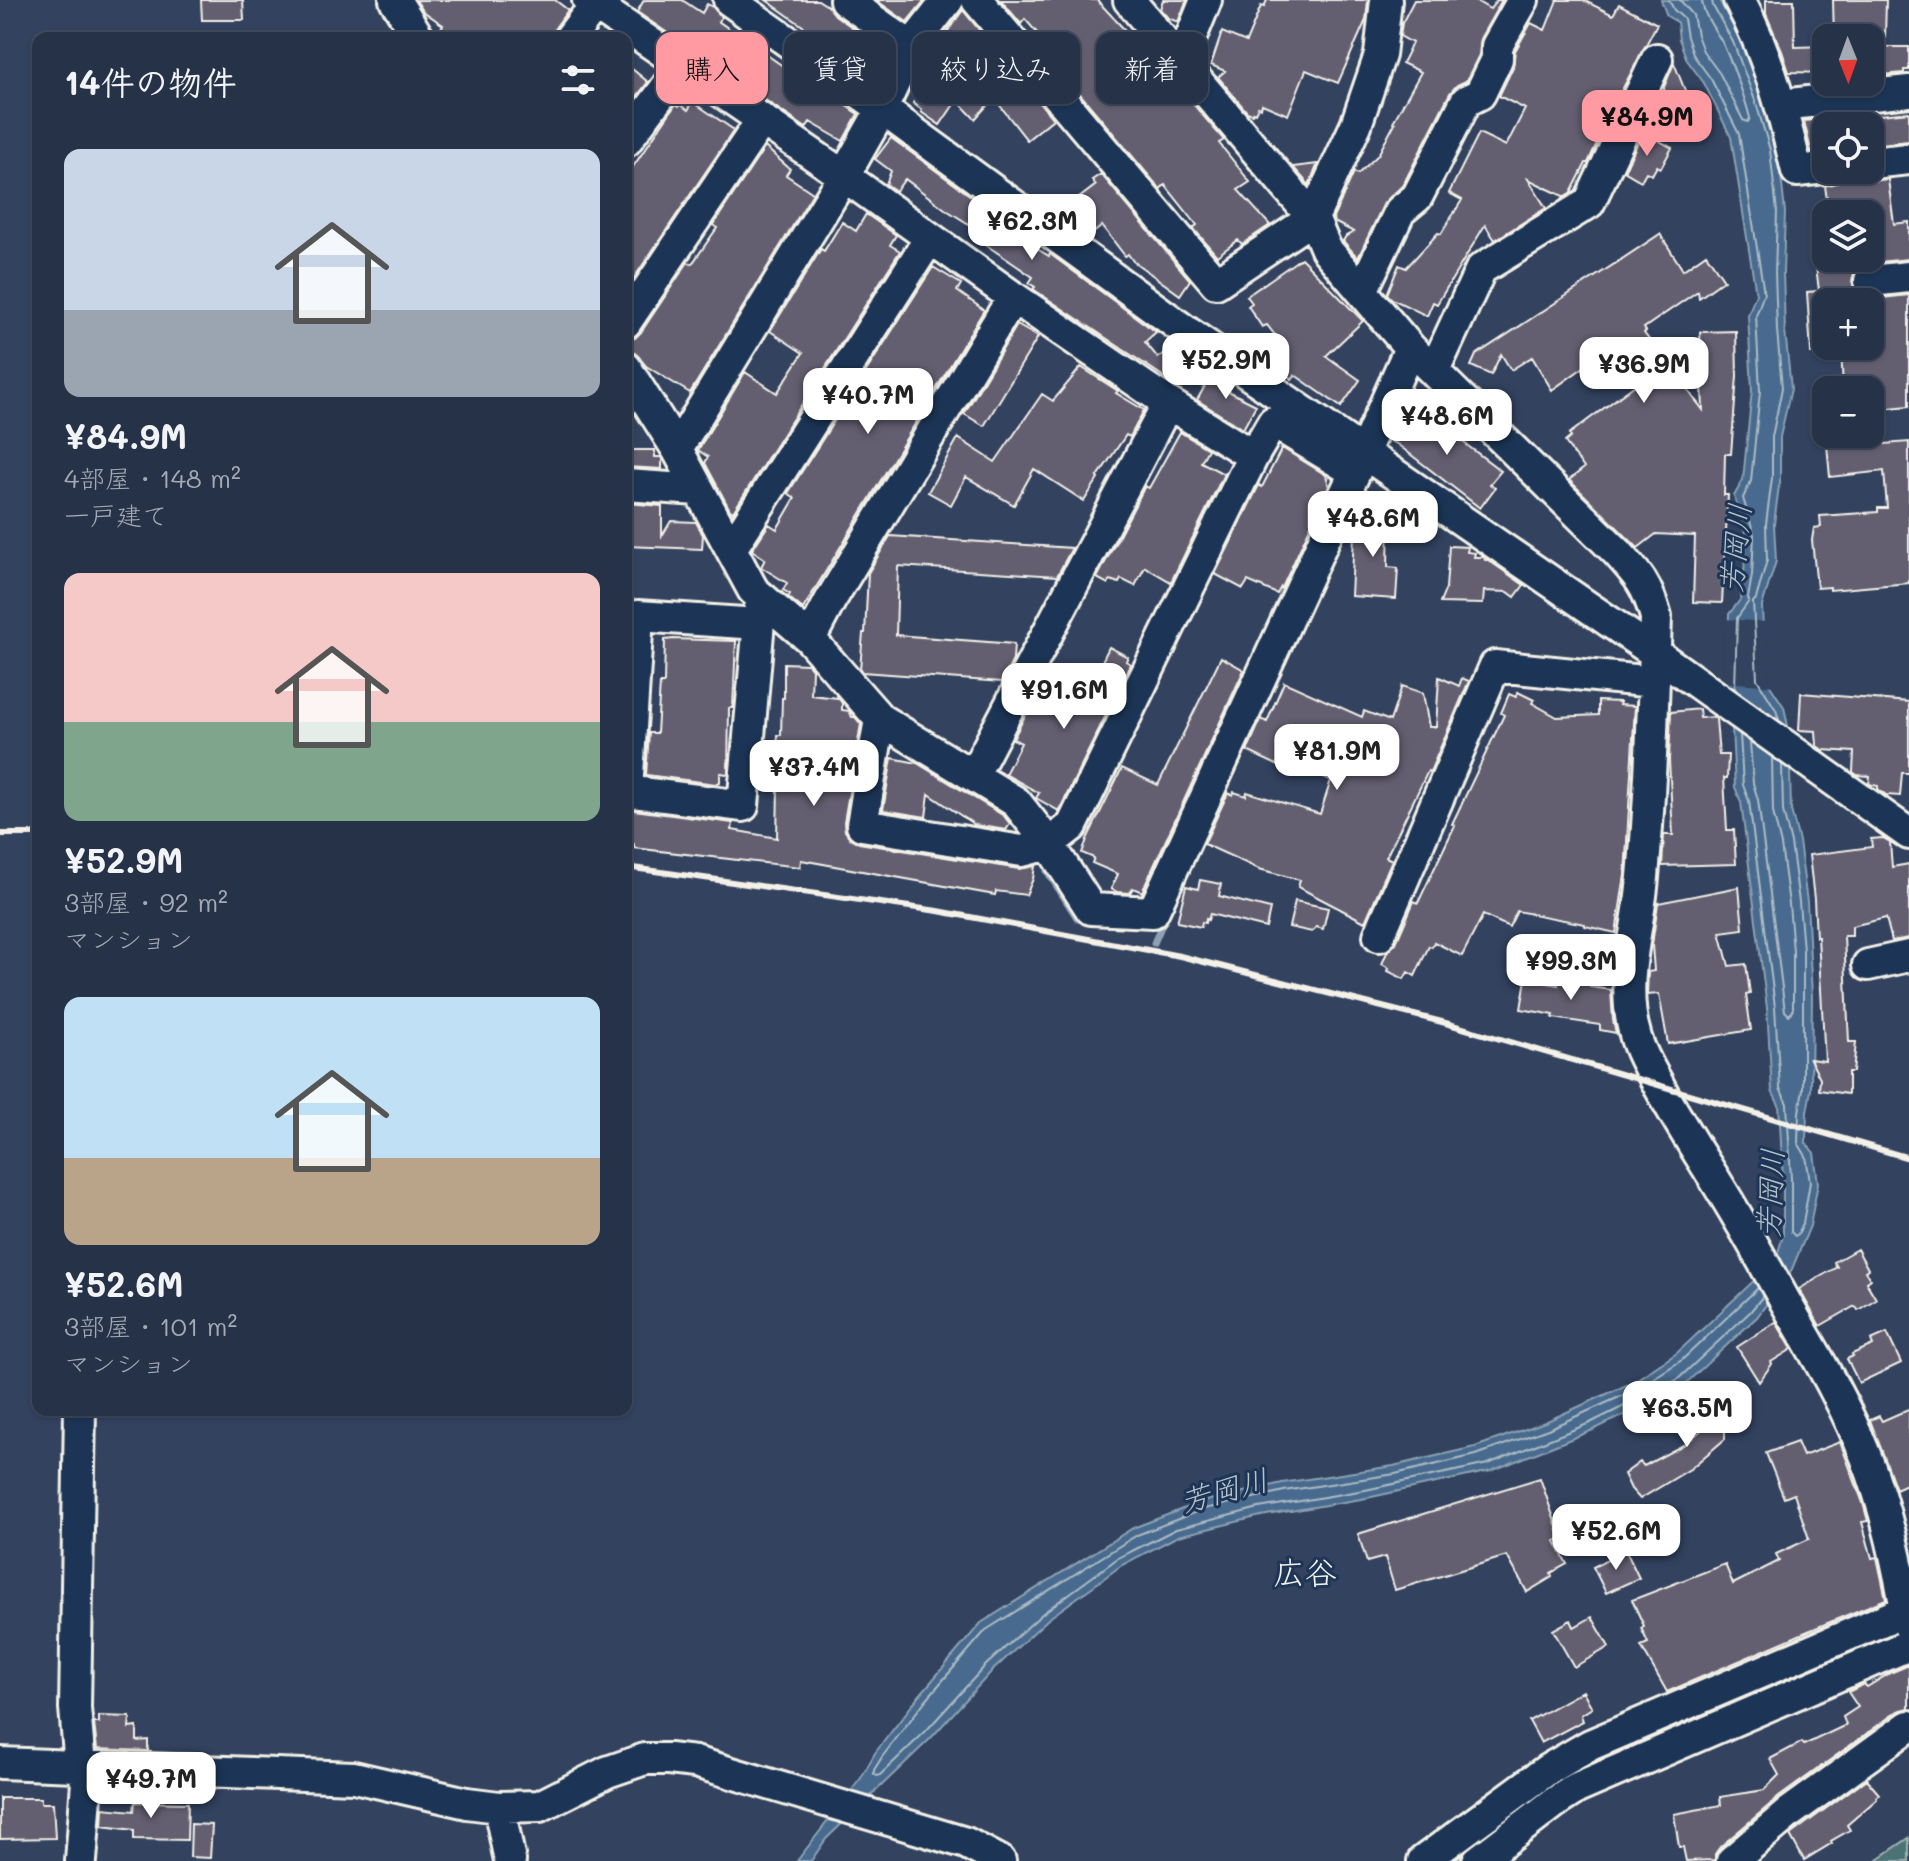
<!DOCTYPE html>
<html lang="ja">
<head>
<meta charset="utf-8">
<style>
	:root { --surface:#263247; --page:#2e3a4e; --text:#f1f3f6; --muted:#a4aab4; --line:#424d60; --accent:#ff9aa2 }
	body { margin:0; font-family:Mali,"Klee One",sans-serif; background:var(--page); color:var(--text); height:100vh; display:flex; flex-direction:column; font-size:30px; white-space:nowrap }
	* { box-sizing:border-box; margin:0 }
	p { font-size:26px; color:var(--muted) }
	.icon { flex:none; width:44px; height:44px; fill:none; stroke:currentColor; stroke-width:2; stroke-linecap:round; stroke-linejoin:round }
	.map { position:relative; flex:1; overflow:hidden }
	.drawer { position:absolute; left:32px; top:32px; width:600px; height:1384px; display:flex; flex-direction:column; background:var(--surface); border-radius:16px; box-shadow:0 2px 6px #0004,0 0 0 2px var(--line) }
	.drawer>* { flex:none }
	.banner { position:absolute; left:656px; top:32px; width:760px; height:72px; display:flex; gap:16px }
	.needle { width:52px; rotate:179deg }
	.controls { position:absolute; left:1812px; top:24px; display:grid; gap:16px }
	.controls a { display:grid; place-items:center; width:72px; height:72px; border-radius:16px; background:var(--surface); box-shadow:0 2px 6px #0004,0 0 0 2px var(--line); font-size:40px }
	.price { position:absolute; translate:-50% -68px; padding:0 18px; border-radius:16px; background:#fff; color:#222; font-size:26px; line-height:52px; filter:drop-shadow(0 2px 4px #0008) }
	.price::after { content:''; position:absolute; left:50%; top:48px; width:24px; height:18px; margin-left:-12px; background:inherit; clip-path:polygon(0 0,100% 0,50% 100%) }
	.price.active { background:var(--accent); color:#111 }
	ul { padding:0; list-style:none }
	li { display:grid; align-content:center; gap:16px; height:424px; padding:0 32px }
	li span { display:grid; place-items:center; height:248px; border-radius:16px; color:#555 }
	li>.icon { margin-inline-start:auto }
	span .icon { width:144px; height:144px; fill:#fffc; stroke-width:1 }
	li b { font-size:34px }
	h2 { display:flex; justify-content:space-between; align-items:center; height:96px; padding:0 32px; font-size:34px }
	.chip { padding:0 28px; border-radius:16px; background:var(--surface); box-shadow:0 2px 6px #0004,0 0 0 2px var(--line); font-size:28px; line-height:72px }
	.chip.active { background:var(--accent); color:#111 }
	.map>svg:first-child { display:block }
</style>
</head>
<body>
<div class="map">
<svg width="1909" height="1861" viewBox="0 0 1909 1861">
	<rect width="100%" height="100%" fill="#32425f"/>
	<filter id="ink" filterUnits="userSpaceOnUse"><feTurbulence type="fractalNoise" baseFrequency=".0125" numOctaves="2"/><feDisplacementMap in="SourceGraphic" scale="16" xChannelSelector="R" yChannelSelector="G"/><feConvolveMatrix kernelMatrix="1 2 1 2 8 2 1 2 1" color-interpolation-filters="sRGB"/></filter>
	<g filter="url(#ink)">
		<path fill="#4c7274" stroke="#a0b2ae" stroke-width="2" d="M1909,1838V1861H1875Z"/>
		<path fill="#466b8e" stroke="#8ca1b2" stroke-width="2" d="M1661,0H1719L1740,39L1764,100L1778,148L1785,212L1783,273L1785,330L1791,389L1780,437V478L1774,524L1776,561L1762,606L1765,678L1784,707L1789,731L1791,810L1799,841L1807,902L1812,996L1811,1090L1807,1112L1806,1143L1814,1153L1818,1183L1810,1226L1792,1269L1757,1317L1682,1387L1593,1430L1491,1471L1367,1498L1261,1516L1178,1536L1122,1565L1048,1619L991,1672L931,1738L826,1839L811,1861H797L861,1778L875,1753L919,1696L981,1623L1133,1528L1201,1502L1282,1483L1393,1466L1475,1447L1545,1422L1631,1383L1677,1353L1776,1260L1783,1235V1180L1779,1105L1772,1091L1767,1008L1741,802L1735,787L1732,728L1727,689L1729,614L1740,600L1744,574L1746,536L1734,496L1743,480L1752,390L1748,315L1756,294L1731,137L1704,83L1687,60L1679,39L1677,22L1667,16Z"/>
		<path fill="#32425f" d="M1724,619L1767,622L1769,677L1775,686L1723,682Z"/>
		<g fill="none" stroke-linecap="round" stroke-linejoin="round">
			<path stroke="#aebbc4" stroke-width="2" d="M1669,0L1674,10L1684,19L1687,37L1694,56L1711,79L1739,134L1764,293L1756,316L1760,391L1751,481L1743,498L1754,535L1752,575L1748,598L1749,601L1737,618L1735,689
				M1680,0L1693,15L1697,35L1703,51L1720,74L1743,120L1748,122L1750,118C1744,94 1734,69 1724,46C1717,31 1703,17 1702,0
				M1712,0L1713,6L1733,42L1756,103L1770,150L1777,212L1775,273L1777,330L1782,388L1772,437V478L1766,524L1767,560L1756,599L1753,602L1757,679L1776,710L1779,720
				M1740,734L1743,785L1749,801L1775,1007L1780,1088L1787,1104L1791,1179V1232L1795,1236L1798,1234L1803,1223L1810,1182L1806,1156L1798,1143L1799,1112L1803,1089V950L1799,902L1791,843L1783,811L1782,764
				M1750,742L1753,783L1758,800L1785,1011L1789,1015L1793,1011V951L1789,904L1781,845L1773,812L1772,757
				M1758,1288L1682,1360L1635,1390L1548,1429L1476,1455L1395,1474L1284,1491L1204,1509L1137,1535L986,1630L925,1701L882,1757L874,1770V1774L877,1776L880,1775L925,1732L985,1666L1043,1613L1118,1558L1176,1529L1259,1508L1365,1490L1488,1464L1590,1423L1677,1380L1750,1312L1763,1296"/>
			<path stroke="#8ca1b2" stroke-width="7" d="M1047,871L1078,919L1088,922
				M1154,943L1166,915
				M1544,1792L1570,1774L1597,1761L1890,1638
				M1453,1861L1489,1833"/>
		</g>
		<path fill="#645f71" stroke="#f4f1e8" stroke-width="2" d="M201,0H243L244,20H202Z
			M416,0H555L568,10L555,28L552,38H437L436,34L443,25L423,11Z
			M644,0H682L702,13L707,4L713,7L722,17L718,21L790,71L786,78L826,103L831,96L858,114L843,141L810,122L806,128L637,12Z
			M766,0H818L829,7L835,15L887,52L888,54L882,67L875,77Z
			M876,0H925L907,22Z
			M1001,0H1097L1188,98L1224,140L1219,143L1250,182L1238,190L1270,225L1242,244L1238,240L1217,256L1193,228L1197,225L1165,185L1160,189L1059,69L1063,66L1051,51L1052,50L1025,19L1021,24Z
			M1163,0H1187L1178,22L1168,18L1160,9Z
			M1267,0H1368L1366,20L1338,83L1306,70L1288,115L1262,104L1261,108L1258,107L1255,113L1253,112L1252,114L1247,112L1218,77L1225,71L1211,65L1222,32L1246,42L1261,6L1264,7Z
			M1414,0H1474L1490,9L1497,0H1502L1481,37L1479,55L1466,81L1457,85L1450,93L1403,185L1384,203L1358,258L1343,241L1346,236L1354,232L1334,222L1333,218L1354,172L1358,174L1378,155L1395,123L1393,122L1421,72L1402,63L1412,43L1400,36L1402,23Z
			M1557,0H1583L1613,15L1619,4L1657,24L1614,105L1591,107L1609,116L1588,163H1586L1571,193L1565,197L1528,179L1546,208L1495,240L1485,225L1437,304L1433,302L1427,316L1392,299L1387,294L1399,265L1406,268L1438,233L1441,234L1462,200L1449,193L1479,133L1506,146L1525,109L1499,96L1513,67L1515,51L1531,23L1545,30Z
			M1766,0H1794L1795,47L1826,46V73L1789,72L1782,51L1766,14Z
			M1833,0H1886L1885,38H1834Z
			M963,10L995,49L986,57L1014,88L1023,82L1053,119L1027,140L994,98L975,119L957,100L940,125L921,112L922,110L913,103L926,83L917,76L921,68Z
			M1870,47H1909V70H1904V73L1870,76Z
			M1674,63L1688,98L1665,100L1664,87Z
			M626,64L648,82L631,104L626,100Z
			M693,102L734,130L626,290V177L676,104L679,106L681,105L688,110Z
			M1909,112V141L1870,145V116Z
			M1847,116V126H1826V150L1811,151L1804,121Z
			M1641,136L1652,142L1654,138L1672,148L1661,168L1657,166L1652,175L1646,172L1641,181L1624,171Z
			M891,138L1015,228L1011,233L1049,256L1050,254L1156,332L1145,342L1158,358L1175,346L1186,353L1172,376L1176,380L1173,383L1033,289L1035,287L1029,283L1033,277L970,234L975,228L945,209L905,179L896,191L886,184L891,171L875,159Z
			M765,147L790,169L786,175L813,193L690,393L646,366L635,353L626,350V340L635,338L641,332L688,262L691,264L694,261L717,228L713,225Z
			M1318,164L1309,185L1293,167Z
			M1101,174L1190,280L1180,295L1133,261L1128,254L1125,256L1102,226L1092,234L1070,205L1096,185L1092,180Z
			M1860,177L1871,181L1888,179L1894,224L1909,222V259L1868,263L1860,266L1854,273L1852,282L1856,292L1863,298L1872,299L1909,295V406L1870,410V390H1843L1841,346H1870V302H1826V353H1811L1807,292L1819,291L1815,258H1870V214H1829L1825,186L1836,183L1839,180Z
			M866,214L896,235L890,245L900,251L733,512L730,510L705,463L708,457L698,450L745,372L777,393L803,353L770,331L821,249L824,251L842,222L856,231Z
			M1660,234L1683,270L1706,254L1724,280L1699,298L1698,291L1644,328L1646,331L1644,333L1703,410L1700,332L1736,331L1737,376L1731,454H1725L1724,495H1728L1722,603L1693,602L1695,536L1656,534L1638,548L1569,480L1584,468L1565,442L1571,437L1569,434L1639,382L1634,375L1644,368L1623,339L1552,390L1532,357L1511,370L1501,354L1491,375L1471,366L1476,355Z
			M1301,258L1363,321L1326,356L1360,380L1341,407L1295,375L1292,379L1273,365L1285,348L1267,325L1262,327L1248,306L1252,303L1247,296Z
			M933,267L961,284L957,291L984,310L803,609L788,597L790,594L783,590L787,583L761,567L765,559L752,550L769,524L777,529L795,498L788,493Z
			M1017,325L1038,337L984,426L964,414Z
			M1081,367L1118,391L1116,393L1144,410L1130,437L1126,435L1097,478L1098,479L1084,501L1034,469L1014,505L966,477L951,505L928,492L958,438L995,462L1042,394L1053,401Z
			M1213,372L1232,384L1228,391L1256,405L1243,429L1197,400Z
			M1403,412L1418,419L1423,412L1501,471L1490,484L1495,488L1480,508L1397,444L1390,441Z
			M1180,432L1208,449L1201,462L1224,474L1171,582L1145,567L1135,586L1121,579L1119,583L1110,580L1108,584L1097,578L1145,486L1149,488Z
			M1885,437V444L1909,442V583L1830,590V587L1817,588L1812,540L1814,528L1821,527L1820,516L1878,512V508H1887L1884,471L1830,477L1827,445L1830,444V440Z
			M1282,448L1326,475L1329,486L1282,588L1281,587L1277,594L1248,581L1243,589L1215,574L1259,485L1262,487Z
			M626,450H655V457H661L662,459V469L626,467Z
			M626,503L662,506V536L671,521L696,522L703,535L702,549L626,546Z
			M1355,515L1389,517L1388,567L1398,568L1396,599L1351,596Z
			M890,536L1072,548L1057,576L898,566L896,635L1014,644L1013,660L1002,682L862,672L860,669L863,633H865L868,573Z
			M1449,546L1468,547L1467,552L1475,553L1474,557H1484L1485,560H1488L1524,585L1515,597L1508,592L1484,591L1483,604L1440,603L1446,588Z
			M673,639L736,641L733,708H729L728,774L720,773V782L717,783L716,784L646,775L649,733H657L660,683H664L665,640Z
			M1109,647L1128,657L1126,661L1131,664L1059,811L1036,798L1039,793L1005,774L1021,743L1013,739L1043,681L1050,686L1053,680L1085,696Z
			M1221,657L1244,670L1142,892L1133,888L1130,893L1117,892L1111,889L1118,874L1092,863L1094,858L1082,853L1088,837L1122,768L1158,785Z
			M784,663L808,664L812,669L811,695L838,698L842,703V710L849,711L852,717H855L861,724L844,822L845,831L850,838L859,843L1019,869L1035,866L1033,879L1026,895L996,891L995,895L801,860L800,867L764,863L634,848V844L626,843V809L733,823L732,830L777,838L778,787L763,786L766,745L777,746L778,735H781L782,698H784Z
			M1439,677L1459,686L1462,678L1469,681L1430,772L1428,771L1386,857L1392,860L1365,922L1298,887L1300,880L1259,869L1204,844L1228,793L1233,795L1234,792L1246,796L1247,792L1320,814L1331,780L1294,766L1292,772L1247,751L1261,719L1267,722L1284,682L1362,717L1364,711L1390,721L1402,686L1423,693L1429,727H1436Z
			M1518,692L1534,700L1532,703L1557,717L1598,715V701L1620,702L1619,705L1635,706L1625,875L1616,933L1585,926V924L1517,911L1509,927L1483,915L1462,956L1434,942L1432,947L1429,946L1415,976L1408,972L1404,979L1388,971L1389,968L1382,964L1387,952L1396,943L1414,901L1418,903L1455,825L1452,824L1504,715L1501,713L1509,694L1516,697Z
			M1801,693L1909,702V773H1902L1900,796L1886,795L1878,789V786L1869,784L1870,776L1857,775L1853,772L1854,752L1823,750L1817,746L1816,731L1799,730Z
			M1699,709L1700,718L1714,717L1716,719L1719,755H1728L1727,778H1724L1727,830H1734L1736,864L1662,866L1664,835H1673L1669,760L1671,712Z
			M892,758L917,763L1004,816L1010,824L1006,830L975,825L929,794L926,817L883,810Z
			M1883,838L1890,842L1892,867L1909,864V938L1892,941L1886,918L1852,926V936H1844L1849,1042H1856L1853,1072H1848V1094L1819,1090L1820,1079L1810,1059L1825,1061L1818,937H1816L1814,899L1809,855L1872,847L1871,839Z
			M1200,880L1221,884L1219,896L1270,909L1266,928L1210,914L1208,920L1206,919L1205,923L1202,922L1201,927L1177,922L1186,886L1198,889Z
			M1739,887L1743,929L1720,932L1729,966L1746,964L1750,994L1746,995L1751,1030L1668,1044L1659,994L1647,995L1648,972L1654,971L1652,945L1658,903Z
			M1295,901L1328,908L1323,929L1316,927L1312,932L1289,927Z
			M1568,977L1590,981V987L1611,990L1613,1020L1616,1033L1600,1030V1025L1553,1018L1554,1015L1521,1009L1526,979L1558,985L1559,978L1567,979Z
			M1857,1249L1868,1269L1865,1271L1870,1279L1866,1282L1876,1299L1858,1310L1855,1306L1820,1326L1799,1289L1837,1267L1834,1262Z
			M1776,1322L1792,1349L1771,1362L1772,1364L1759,1382L1737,1347Z
			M1887,1333L1901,1363L1859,1383L1847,1359L1853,1356L1852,1354L1873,1345L1871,1340Z
			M1718,1387L1736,1399L1741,1394L1747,1400L1725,1431V1439L1690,1469L1640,1499L1631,1489L1624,1474L1640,1462L1644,1466L1687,1443L1720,1413L1716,1411L1717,1409L1707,1403Z
			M1909,1409V1483L1896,1489L1870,1420L1879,1416L1882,1421Z
			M1797,1442L1803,1456L1840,1442L1863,1503L1868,1521L1862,1522L1872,1558L1877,1557L1886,1599L1806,1632L1667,1692L1641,1646L1648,1643L1641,1628L1644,1626L1632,1600L1725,1564L1733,1584L1779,1561L1776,1554L1809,1539L1794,1494L1784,1498L1766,1453Z
			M1540,1478L1561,1539L1555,1541L1567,1564L1551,1573L1552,1577L1527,1592L1507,1556L1395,1590L1385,1557L1367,1562L1358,1534Z
			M1626,1551L1639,1578L1606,1593L1593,1567Z
			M1592,1617L1609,1647L1574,1667L1553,1630L1571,1620L1574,1627Z
			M1909,1665V1708L1898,1711L1779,1797L1720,1847L1715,1854V1860L1686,1861L1683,1847H1679L1674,1814L1721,1805L1720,1797L1764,1790L1779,1775L1770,1759L1802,1742L1804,1745L1846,1725L1843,1717L1858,1707L1848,1692L1864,1684L1867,1687L1890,1673Z
			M1583,1691L1592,1708L1581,1715L1583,1721L1541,1743L1529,1721Z
			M99,1716L130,1717L129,1728L137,1727V1741L148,1740V1751L97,1749L94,1723H99Z
			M1866,1779L1879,1794L1876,1797L1877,1799L1847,1825L1850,1830L1831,1841L1832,1843L1804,1860L1790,1835Z
			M0,1798H41V1803H53L55,1838L0,1839Z
			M135,1802L188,1803L187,1840L134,1839V1830L102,1826L103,1808L134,1811Z
			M191,1824L212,1825L210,1858L190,1857Z"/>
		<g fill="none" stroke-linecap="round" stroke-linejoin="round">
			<defs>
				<path id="minor" d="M395,0L419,38
					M588,0L844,176L1013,297L830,601L810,639L753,590L677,449L626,368
					M729,0L841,79L1183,329L1655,653L1909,834
					M845,0L911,47
					M977,0L1216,283L1313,218L1356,125L1380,55L1386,0
					M1129,0L1313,218L1326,249L1410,348L1617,552C1639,576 1647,585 1656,617C1653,704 1651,790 1643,877C1639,931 1619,984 1636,1038C1641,1054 1649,1068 1657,1082C1679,1125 1707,1165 1731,1206C1753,1243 1773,1280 1794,1317C1820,1362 1847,1408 1866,1457C1887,1511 1899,1569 1909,1626
					M1739,0C1768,53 1783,112 1797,171L1826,168
					M570,38L595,5
					M1181,62L1206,0
					M1781,105L1909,91
					M626,141L683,65
					M1870,163L1909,159
					M1870,281L1909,277
					M1362,291L1400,211L1417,197L1466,101L1480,94L1497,59V46L1523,0
					M1013,297L1168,403L1253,456L1273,422L1355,472
					M626,322L762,120
					M1434,371L1481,269L1589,203L1657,59
					M677,449L844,176L882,109L911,47L948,0
					M626,485L698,490
					M731,549L930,238
					M810,639L880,719L1016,802L1049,844L1091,909L1153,912L1355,472L1410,348
					M880,719L862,825L1022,851L1049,844L1072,826L1253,456
					M973,776L1168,403
					M626,791L743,806L761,598
					M627,791L638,616L759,624
					M1379,936L1495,666L1654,682
					M1868,965L1909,956
					M80,1410L75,1708L80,1766L87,1782L81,1861
					M0,1763L354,1777L467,1803L499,1807L540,1806L607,1772L645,1759H669L695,1762L966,1843L1000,1861
					M499,1807L510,1861
					M1423,1861L1547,1770L1590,1745L1909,1609
					M1478,1861L1554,1803L1577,1788L1909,1645
					M1732,1861L1790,1812L1909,1726"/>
			</defs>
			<use href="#minor" stroke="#f4f1e8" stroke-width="36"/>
			<use href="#minor" stroke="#1d3557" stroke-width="30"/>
			<path stroke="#f4f1e8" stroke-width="6" d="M0,834H38
				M626,867L938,911L1180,956L1442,1022L1909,1158"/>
		</g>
	</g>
	<g text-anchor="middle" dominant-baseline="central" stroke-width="6" stroke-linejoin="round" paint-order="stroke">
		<g font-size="30" font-style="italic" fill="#b7c2c8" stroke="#1d3557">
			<text transform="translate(1734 548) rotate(-84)">芳岡川</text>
			<text transform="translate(1769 1193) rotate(-87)">芳岡川</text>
			<text transform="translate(1224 1489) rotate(-15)">芳岡川</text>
		</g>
		<g font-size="32" fill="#f4f1e8" stroke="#1d3557">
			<text x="1305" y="1571">広谷</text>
		</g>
	</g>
</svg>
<div class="controls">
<a><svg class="needle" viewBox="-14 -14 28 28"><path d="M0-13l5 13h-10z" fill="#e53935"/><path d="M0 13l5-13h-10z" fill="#a4aab4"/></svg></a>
<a><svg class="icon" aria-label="locate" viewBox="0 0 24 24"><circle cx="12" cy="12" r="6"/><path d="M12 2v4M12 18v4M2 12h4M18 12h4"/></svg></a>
<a><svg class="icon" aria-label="layers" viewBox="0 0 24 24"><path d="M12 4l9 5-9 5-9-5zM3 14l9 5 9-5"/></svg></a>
<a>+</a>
<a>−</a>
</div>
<b class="price active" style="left:1647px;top:158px">¥84.9M</b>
<b class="price" style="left:1032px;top:262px">¥62.3M</b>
<b class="price" style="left:1226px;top:401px">¥52.9M</b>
<b class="price" style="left:1644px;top:405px">¥36.9M</b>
<b class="price" style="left:868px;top:436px">¥40.7M</b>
<b class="price" style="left:1447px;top:457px">¥48.6M</b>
<b class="price" style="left:1373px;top:559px">¥48.6M</b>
<b class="price" style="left:1064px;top:731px">¥91.6M</b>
<b class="price" style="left:1337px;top:792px">¥81.9M</b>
<b class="price" style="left:814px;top:808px">¥37.4M</b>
<b class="price" style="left:1571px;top:1002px">¥99.3M</b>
<b class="price" style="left:1687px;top:1449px">¥63.5M</b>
<b class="price" style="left:1616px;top:1572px">¥52.6M</b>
<b class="price" style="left:151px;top:1820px">¥49.7M</b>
<div class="banner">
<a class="chip active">購入</a>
<a class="chip">賃貸</a>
<a class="chip">絞り込み</a>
<a class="chip">新着</a>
</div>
<section class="drawer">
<h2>14件の物件<svg class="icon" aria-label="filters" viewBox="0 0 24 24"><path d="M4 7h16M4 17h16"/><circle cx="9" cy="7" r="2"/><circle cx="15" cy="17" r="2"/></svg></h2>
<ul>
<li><span style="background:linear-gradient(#c9d6e8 65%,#9aa5b1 0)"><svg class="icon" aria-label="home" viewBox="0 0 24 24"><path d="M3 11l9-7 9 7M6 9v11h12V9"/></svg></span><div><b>¥84.9M</b><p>4部屋 · 148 m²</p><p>一戸建て</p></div></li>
<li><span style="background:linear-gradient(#f6c9c9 60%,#7fa58c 0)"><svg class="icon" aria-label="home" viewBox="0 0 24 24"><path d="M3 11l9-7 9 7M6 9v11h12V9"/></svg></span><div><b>¥52.9M</b><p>3部屋 · 92 m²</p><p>マンション</p></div></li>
<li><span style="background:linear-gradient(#bfe0f5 65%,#b9a48a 0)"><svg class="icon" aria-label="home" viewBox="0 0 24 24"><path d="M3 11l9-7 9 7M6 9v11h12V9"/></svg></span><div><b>¥52.6M</b><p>3部屋 · 101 m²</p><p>マンション</p></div></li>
</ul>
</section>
</div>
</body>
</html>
